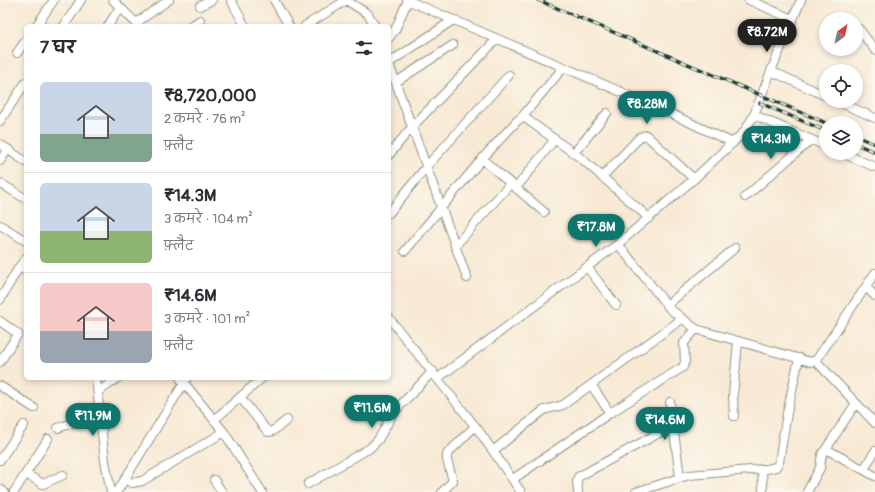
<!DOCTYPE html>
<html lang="hi">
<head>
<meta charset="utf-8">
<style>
	:root { --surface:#fff; --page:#f2f2f3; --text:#2b2b33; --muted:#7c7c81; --line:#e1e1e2; --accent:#0f766e }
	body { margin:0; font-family:Pangolin,"Playpen Sans Deva",sans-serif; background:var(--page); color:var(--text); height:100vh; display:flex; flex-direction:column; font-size:15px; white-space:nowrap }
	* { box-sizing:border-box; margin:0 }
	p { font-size:13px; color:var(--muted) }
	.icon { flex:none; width:22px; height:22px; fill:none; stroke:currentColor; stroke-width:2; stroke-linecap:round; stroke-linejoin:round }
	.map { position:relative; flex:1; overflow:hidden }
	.details { position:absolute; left:24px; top:24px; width:367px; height:356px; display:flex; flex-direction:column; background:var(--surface); border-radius:6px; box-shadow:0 2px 6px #0003 }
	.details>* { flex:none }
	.needle { width:26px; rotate:33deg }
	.buttons { position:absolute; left:819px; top:12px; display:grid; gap:8px }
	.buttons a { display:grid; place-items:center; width:44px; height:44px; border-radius:50%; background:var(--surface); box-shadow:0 2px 6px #0003; font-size:20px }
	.price { position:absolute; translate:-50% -34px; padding:0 9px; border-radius:14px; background:var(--accent); color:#fff; font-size:13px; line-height:26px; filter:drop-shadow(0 1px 2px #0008) }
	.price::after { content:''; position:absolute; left:50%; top:24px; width:12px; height:9px; margin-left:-6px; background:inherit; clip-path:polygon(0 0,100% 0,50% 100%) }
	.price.selected { background:#222; color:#fff }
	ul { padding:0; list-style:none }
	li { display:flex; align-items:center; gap:12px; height:100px; padding:0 16px }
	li+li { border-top:1px solid var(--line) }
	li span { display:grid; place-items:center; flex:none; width:112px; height:80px; border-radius:6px; color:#555 }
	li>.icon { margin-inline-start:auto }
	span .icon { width:48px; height:48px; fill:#fffc; stroke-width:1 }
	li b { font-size:17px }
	h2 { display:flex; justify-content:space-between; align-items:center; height:48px; padding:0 16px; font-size:17px }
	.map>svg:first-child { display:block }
</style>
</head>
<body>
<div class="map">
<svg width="875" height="492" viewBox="0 0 875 492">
	<rect width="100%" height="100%" fill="#fbf7ec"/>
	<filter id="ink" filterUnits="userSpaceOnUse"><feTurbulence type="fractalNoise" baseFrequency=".025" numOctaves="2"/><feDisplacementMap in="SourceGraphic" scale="8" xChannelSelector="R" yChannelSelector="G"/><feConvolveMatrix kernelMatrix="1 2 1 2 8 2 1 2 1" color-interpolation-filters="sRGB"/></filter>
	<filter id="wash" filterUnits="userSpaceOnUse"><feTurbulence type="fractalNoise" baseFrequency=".012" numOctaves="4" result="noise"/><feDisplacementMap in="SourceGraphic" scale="16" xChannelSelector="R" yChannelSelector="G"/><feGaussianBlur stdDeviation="0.9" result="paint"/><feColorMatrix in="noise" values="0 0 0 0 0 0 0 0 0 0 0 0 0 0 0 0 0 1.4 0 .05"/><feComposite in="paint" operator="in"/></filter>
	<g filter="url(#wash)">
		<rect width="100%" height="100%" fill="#f8e9d4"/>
	</g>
	<g filter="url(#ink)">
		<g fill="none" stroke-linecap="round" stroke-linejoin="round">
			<defs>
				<path id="minor" d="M113,0L139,26
					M231,0L245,26
					M274,0L289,26
					M346,0L368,14L375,26
					M407,0L661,109L733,143
					M749,0L792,19
					M200,6L212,0
					M136,23L169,0
					M36,26L54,0
					M64,26L81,0
					M108,26L120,7
					M191,26L200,20
					M305,26L345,1
					M859,29L875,50
					M389,38L395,30L408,0
					M17,53L26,40
					M389,63L453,20
					M389,64L467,278
					M771,71L826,96
					M396,82L453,45
					M837,101L875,118
					M754,115L826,146
					M521,118L563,68
					M0,121L26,82
					M0,144L26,162
					M574,153L607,113
					M842,153L875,167
					M389,155L411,128L497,39
					M482,159L517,121L521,118H525L582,159L649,218
					M0,161L8,149
					M602,177L640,137L646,135L694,179
					M0,183L26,199
					M516,188L555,139
					M745,197L811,140
					M389,213L427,166L509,75
					M0,225L26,241
					M618,244L670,309L696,329L811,362L817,359L875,273
					M455,246L511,183
					M405,251L482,159L544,212
					M19,267L26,258
					M587,267L616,305
					M866,287L875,296
					M0,300L19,267L26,271
					M667,305L735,248
					M389,318L479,431L521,492
					M0,321L18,334L0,362
					M816,361L875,423
					M96,378L105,461L111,492
					M180,378L224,432L262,492
					M438,378L618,244L694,179L744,132L754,115L771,71L801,0
					M0,386L34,408
					M592,386L610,413
					M98,392L118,378
					M240,397L268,432L273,431L287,420
					M670,402L680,477
					M734,416L733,395L738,342
					M214,420L262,378
					M58,428L101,413
					M826,449L856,403
					M493,451L544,410L563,405L682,319
					M0,460L24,425
					M864,469L875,451
					M26,474L43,484L63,475
					M125,479L132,483L142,481L224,432
					M513,479L610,413L683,367L685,362L684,343L696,329
					M214,480L222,492
					M308,484L370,448L378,440L394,412L433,371
					M0,489L4,492
					M14,492L48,439
					M117,492L187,378
					M442,492L453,481L447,460V454L475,426
					M578,492L577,481L578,477L672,426
					M636,492L689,475L763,469
					M763,492L762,470L776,467L779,462L787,413L799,358
					M807,492L820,468L822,454L826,449L875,476"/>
			</defs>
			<use href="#minor" stroke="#8c9384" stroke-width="10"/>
			<use href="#minor" stroke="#fff" stroke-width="8"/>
			<defs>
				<path id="rail" d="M538,0L826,123
					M760,103L826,131
					M856,136L875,144
					M856,144L875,152"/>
			</defs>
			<use href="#rail" stroke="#1f3d34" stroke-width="3.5"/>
			<use href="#rail" stroke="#fbf7ec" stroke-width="2" stroke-dasharray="6" stroke-linecap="butt"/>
		</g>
	</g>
</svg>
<div class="buttons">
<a><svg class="needle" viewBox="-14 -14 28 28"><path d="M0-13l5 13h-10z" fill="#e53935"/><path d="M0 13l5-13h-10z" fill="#7c7c81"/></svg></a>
<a><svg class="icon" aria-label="locate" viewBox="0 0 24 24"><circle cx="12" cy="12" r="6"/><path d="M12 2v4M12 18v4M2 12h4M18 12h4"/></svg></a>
<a><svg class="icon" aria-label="layers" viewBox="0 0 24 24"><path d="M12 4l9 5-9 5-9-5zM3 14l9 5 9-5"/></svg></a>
</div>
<b class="price selected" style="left:767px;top:53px">₹8.72M</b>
<b class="price" style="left:647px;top:125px">₹8.28M</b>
<b class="price" style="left:771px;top:160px">₹14.3M</b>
<b class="price" style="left:596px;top:248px">₹17.8M</b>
<b class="price" style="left:372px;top:429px">₹11.6M</b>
<b class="price" style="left:93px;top:437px">₹11.9M</b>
<b class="price" style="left:665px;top:441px">₹14.6M</b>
<section class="details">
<h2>7 घर<svg class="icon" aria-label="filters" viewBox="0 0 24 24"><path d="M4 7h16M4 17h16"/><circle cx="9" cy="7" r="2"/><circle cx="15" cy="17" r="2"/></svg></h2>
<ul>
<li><span style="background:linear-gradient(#c9d6e8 65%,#7fa58c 0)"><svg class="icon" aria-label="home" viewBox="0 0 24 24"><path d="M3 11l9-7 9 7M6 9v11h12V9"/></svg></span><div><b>₹8,720,000</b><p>2 कमरे · 76 m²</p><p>फ़्लैट</p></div></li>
<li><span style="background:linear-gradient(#c9d6e8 60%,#8fb573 0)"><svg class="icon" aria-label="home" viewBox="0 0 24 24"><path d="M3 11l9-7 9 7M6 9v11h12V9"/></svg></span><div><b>₹14.3M</b><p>3 कमरे · 104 m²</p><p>फ़्लैट</p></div></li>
<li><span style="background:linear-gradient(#f6c9c9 60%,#9aa5b1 0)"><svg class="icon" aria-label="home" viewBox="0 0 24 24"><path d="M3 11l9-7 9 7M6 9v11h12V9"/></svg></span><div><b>₹14.6M</b><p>3 कमरे · 101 m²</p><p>फ़्लैट</p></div></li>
</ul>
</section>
</div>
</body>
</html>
